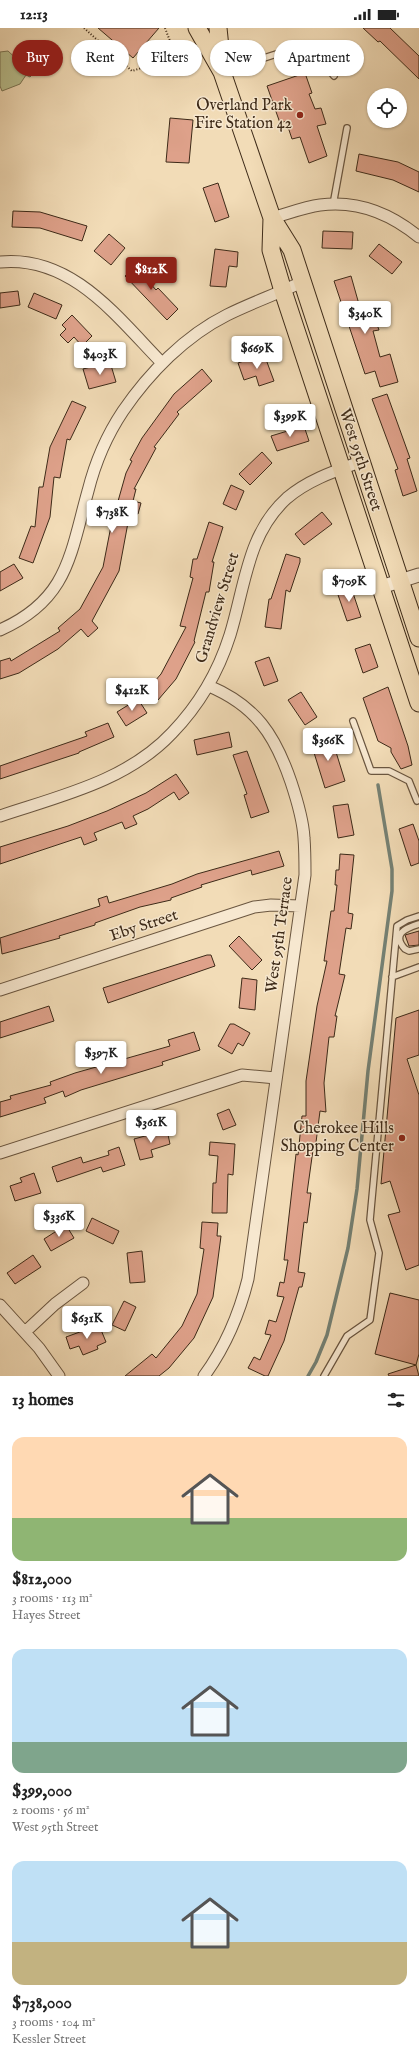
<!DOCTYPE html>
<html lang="en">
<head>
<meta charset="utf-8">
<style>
	:root { --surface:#fff; --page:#f2f2f2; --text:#222; --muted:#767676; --accent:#8f2418 }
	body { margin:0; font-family:"IM FELL English",serif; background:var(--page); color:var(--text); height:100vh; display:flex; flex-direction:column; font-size:15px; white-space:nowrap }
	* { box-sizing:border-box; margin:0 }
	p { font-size:13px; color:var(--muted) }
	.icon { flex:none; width:22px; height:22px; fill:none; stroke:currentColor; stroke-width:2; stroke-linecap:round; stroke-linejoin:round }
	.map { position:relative; height:1348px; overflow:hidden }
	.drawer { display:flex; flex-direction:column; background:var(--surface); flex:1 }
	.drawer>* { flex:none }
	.hud { position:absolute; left:12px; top:12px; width:395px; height:36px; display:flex; gap:8px }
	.fabs { position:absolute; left:367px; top:60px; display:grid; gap:8px }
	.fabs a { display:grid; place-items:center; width:40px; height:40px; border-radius:50%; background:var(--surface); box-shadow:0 1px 3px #0004; font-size:20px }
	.price { position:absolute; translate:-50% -34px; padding:0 9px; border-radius:4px; background:#fff; color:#222; font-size:13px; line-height:26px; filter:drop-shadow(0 1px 2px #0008) }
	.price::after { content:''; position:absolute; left:50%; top:24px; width:12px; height:9px; margin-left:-6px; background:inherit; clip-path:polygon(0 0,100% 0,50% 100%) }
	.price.selected { background:var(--accent); color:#fff }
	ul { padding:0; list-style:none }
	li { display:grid; align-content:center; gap:8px; height:212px; padding:0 12px }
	li span { display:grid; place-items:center; height:124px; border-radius:12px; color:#555 }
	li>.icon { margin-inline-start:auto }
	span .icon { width:72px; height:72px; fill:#fffc; stroke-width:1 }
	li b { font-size:17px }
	h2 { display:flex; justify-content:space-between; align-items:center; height:48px; padding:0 12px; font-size:17px }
	.chip { padding:0 14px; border-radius:18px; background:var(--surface); box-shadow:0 1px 3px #0004; font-size:14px; line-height:36px }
	.chip.selected { background:var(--accent); color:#fff }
	.status { display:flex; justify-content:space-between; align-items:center; height:28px; padding:0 20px; background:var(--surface); direction:ltr }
	.status svg { height:11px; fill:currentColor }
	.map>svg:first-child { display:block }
</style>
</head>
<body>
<div class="status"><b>12:13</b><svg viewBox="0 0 49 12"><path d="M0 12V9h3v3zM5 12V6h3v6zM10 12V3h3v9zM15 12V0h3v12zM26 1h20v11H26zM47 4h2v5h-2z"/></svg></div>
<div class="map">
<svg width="419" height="1348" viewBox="0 0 419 1348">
	<rect width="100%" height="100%" fill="#f2dcb7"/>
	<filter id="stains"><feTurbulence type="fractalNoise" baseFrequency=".005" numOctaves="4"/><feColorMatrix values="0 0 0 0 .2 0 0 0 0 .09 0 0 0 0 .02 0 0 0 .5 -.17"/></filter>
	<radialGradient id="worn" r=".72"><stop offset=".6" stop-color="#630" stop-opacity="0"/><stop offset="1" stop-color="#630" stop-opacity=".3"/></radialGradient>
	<path fill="#b9c08f" stroke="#7b7554" d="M8,23L33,46L30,49L26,47L20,56L2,63L0,58V24Z"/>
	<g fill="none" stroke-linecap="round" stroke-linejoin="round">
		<path stroke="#758174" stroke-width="3.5" d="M308,1348L316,1334L327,1307L348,1220L357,1161L368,1043L392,863V841L378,757"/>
	</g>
	<path fill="#dea18a" stroke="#3d2a18" d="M98,0H159L133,30Z
		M363,0H390L419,28V51L380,13L378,14Z
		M305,45L312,65L309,66L315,81L321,80L326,96L317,98L327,128L309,135L300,109L292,111L286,93L280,95L267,58Z
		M170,90L193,92L189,135L166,134Z
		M359,126L398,134L419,144V164L393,152L356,143Z
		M218,155L229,189L215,194L203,160Z
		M13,183L40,184L87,198L82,213L40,200L12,199Z
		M323,203L353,204L352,221L322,220Z
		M109,206L125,220L111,237L94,223Z
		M379,216L402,234L392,246L369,228Z
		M215,221L238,224L237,239L229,238L226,259L210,258Z
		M143,232L150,241L143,247L156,262L158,260L178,281L167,292L125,248Z
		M351,248L364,294L375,291L379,302L373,303L380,329L390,326L398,354L380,359L375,343L365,346L334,253Z
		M18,263L20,277L0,280V265Z
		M34,265L62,277L56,291L28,279Z
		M72,287L92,308L82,318L74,309L68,315L60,307L66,301L62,297Z
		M264,326L274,353L259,358L256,348L244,352L238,335Z
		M110,334L116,354L89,361L83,341Z
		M202,341L212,353L177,384L179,386L154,419L156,420L134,461H136L133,473L141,475L138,486L130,484L119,543L92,593L98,600L88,609L81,601L58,621L19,645L0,651V633L10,630L11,633L60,603L58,600L80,581L103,539L111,498L126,445L132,433L130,432L142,410L174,366Z
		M387,366L410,430L407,431L417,463L403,468L395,442L398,441L372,371Z
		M72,373L86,379L70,412L67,411L60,450L54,449L50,489L33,535L19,530L31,498L35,499L39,459H43L50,419Z
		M304,398L309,413L277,423L271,408Z
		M262,424L272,435L250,457L239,446Z
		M231,457L244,463L236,482L223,476Z
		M322,484L332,496L304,517L295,506Z
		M209,494L223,499L212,534H214L209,564H206L194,613L195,614L176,651L158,672L147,662L161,646L186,599L180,598L193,550L190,549L193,531H197Z
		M286,526L300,530V534L290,564L286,562L281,601L265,599L269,571H271Z
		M14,536L23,550L0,563V544Z
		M350,556L361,589L347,593L336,561Z
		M370,616L378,639L363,645L355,621Z
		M269,629L278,653L264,658L255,634Z
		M388,659L408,718L412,737L401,741L391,724V720L378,713L363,670Z
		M301,664L317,689L305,697L288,672Z
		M138,671L147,685L126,698L117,684Z
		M108,695L114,709L79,724V725L0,751V738L87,708L85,704Z
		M229,704L232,719L197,727L194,712Z
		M331,708L345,753L325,760L311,715Z
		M247,723L269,784L251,790L244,767L247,766L233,727Z
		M176,746L189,765L179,772L174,764L148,781L133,788L137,796L125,801L122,794L94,805L97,812L84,817L81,809L0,836V819L68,798L107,783L146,765Z
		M348,776L354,807L338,810L333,778Z
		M413,796L419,813V835L411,838L399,801Z
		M279,823L284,838L252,847L251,842L201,857L202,859L171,870V872L140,879L95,895V897L59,908L60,910L2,926L0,910L100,878L98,871L107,868L109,875L172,856L197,846Z
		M340,826L354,827L348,885L353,886L351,901L346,900L339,946L345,947L335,988H337L334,1009H329L324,1055L326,1084L320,1083L315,1122H313L307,1165H311L307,1195L304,1194L298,1244L305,1245L302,1259H299L284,1313L268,1348H265L248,1340L254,1329L260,1332L271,1307L265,1306L269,1292L276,1294L284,1269L277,1268L280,1254L284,1255L288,1232H284L296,1126L298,1127L302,1088H306V1053L317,978L327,933H324L331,883H334L337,857H335L336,842H339Z
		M419,903V917L409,918L405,907Z
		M239,908L262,932L252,942L229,918Z
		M207,927H211L215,938L108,975L103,960Z
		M242,950L257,952L255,982L239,980Z
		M49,978L54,993L0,1010V994Z
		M419,982V1027L407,1031L419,1067V1237L406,1242L388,1187L400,1184L390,1153L381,1156L396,990Z
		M230,996H234L250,1005L243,1018L238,1015L232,1026L218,1018Z
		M194,1004L200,1022L162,1034L163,1037L81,1062L65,1069L63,1063L44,1070L46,1075L0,1089V1074L11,1071L10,1068L51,1057L50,1054L75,1045L170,1018L168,1012Z
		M229,1081L236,1097L223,1102L217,1086Z
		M167,1102L170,1116L151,1122L153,1129L140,1132L134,1111Z
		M210,1114L235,1116L233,1147L228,1146L227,1185H212L213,1155H216L218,1128L209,1127Z
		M119,1119L125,1137L103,1144L101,1139L57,1154L52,1139L81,1129L83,1135L109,1127L108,1123Z
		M34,1145L41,1165L15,1173L10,1158L22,1154L20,1150Z
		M92,1190L119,1203L113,1216L86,1203Z
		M202,1194L218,1195L217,1208H221L213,1269L194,1310L169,1340L159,1348H125L152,1326L156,1330L182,1298L197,1266L204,1221L200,1220Z
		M66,1197L74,1210L51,1223L44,1211Z
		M142,1223L145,1254L130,1255L127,1225Z
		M33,1227L41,1239L15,1256L7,1245Z
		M390,1265L419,1272V1326L416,1337L375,1326Z
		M124,1273L136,1279L125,1303L112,1297Z
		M99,1297L106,1314L97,1318L98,1321L83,1327L79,1318L70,1321L66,1309Z
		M416,1337L419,1348H389L388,1346Z"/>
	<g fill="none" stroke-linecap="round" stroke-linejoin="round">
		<defs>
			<path id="service" d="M224,43L301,18L311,21L334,48
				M333,177L347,100
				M353,693L371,743H389L409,753L417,773
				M419,896C406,900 391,906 405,921L409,923L419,921
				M392,949L419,939
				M324,1348L347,1308L370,1292L379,1225L370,1192L397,898L407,892L419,888"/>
			<path id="minor" d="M272,190C287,186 304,179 320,177C357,172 391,186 419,209
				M0,234C72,227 117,289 162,335
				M0,602C68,572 70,527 88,463C95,435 107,407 123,383C149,345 185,308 227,287C251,275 277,266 302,254
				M0,788C60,768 127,753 172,705C200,676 218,645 230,607C245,559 247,506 287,470C308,452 335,443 360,434
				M0,962L254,879L271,877L300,878
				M0,1125L242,1047L276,1050
				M0,1277L39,1320L59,1348
				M25,1304L55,1276L83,1255
				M204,1348C226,1318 239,1287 248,1251L305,847C305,834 305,822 304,810C303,791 297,772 291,754C275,707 256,678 209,658"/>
			<path id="tertiary" d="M381,559L419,547"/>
			<path id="primary" d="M197,0L222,44L272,190L292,222L419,610
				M218,0L222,39
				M272,190L271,222L283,263L419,675"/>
		</defs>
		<use href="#service" stroke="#6a5640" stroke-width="8"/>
		<use href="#minor" stroke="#6a5640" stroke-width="13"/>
		<use href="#tertiary" stroke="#6a5640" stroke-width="15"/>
		<use href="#primary" stroke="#3d2a18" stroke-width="19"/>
		<path stroke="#3d2a18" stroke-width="2" stroke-dasharray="1 2" stroke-linecap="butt" d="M84,0L132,43L194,23
			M165,0L176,29"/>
		<use href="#service" stroke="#f7e8d0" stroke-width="5.5"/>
		<use href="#minor" stroke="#f7e8d0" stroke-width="11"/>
		<use href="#tertiary" stroke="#f7e8d0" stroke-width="13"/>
		<use href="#primary" stroke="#f2dcb7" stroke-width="17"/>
	</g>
	<g fill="#8f2418" stroke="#f7e8d0" stroke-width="1.5">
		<circle cx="300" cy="87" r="4"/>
		<circle cx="402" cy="1110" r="4"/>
	</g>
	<g text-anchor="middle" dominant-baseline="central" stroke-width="3" stroke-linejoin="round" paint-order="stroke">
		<g font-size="16" fill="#3d2a18" stroke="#f7e8d0" text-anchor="end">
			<text x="292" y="78">Overland Park<tspan x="292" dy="18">Fire Station 42</tspan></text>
			<text x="394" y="1101">Cherokee Hills<tspan x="394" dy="18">Shopping Center</tspan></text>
		</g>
		<g font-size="16" fill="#3d2a18" stroke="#f7e8d0">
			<text transform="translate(360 432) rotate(72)">West 95th Street</text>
			<text transform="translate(218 580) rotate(-73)">Grandview Street</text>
			<text transform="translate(144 898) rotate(-18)">Eby Street</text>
			<text transform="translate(280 907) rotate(-82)">West 95th Terrace</text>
		</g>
	</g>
	<rect width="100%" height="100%" filter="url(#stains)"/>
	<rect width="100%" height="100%" fill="url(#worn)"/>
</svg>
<div class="fabs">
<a><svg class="icon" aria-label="locate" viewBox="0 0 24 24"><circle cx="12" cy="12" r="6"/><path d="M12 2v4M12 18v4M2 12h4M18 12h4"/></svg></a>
</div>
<b class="price selected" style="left:151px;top:263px">$812K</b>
<b class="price" style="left:365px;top:307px">$340K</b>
<b class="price" style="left:257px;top:342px">$669K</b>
<b class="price" style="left:100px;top:348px">$403K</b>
<b class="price" style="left:290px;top:410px">$399K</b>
<b class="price" style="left:112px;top:506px">$738K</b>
<b class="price" style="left:349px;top:575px">$709K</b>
<b class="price" style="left:132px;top:684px">$412K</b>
<b class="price" style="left:328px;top:734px">$366K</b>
<b class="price" style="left:101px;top:1047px">$397K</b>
<b class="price" style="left:151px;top:1116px">$361K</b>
<b class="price" style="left:59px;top:1210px">$336K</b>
<b class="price" style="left:87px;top:1312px">$631K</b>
<div class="hud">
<a class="chip selected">Buy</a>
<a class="chip">Rent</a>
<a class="chip">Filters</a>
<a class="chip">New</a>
<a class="chip">Apartment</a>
</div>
</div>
<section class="drawer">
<h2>13 homes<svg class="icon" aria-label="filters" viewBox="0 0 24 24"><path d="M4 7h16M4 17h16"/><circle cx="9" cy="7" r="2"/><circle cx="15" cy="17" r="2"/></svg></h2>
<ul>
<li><span style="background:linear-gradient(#ffd9b3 65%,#8fb573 0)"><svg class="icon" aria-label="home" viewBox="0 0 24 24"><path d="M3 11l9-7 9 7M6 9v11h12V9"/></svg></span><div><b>$812,000</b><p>3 rooms · 113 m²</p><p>Hayes Street</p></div></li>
<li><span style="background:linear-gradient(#bfe0f5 75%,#7fa58c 0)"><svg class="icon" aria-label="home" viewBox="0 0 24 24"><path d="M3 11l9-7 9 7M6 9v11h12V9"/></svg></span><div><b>$399,000</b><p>2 rooms · 56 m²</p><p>West 95th Street</p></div></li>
<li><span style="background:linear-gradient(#bfe0f5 65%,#c2b280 0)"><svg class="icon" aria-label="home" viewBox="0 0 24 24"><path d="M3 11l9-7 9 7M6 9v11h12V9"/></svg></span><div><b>$738,000</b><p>3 rooms · 104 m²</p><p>Kessler Street</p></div></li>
</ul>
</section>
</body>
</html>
